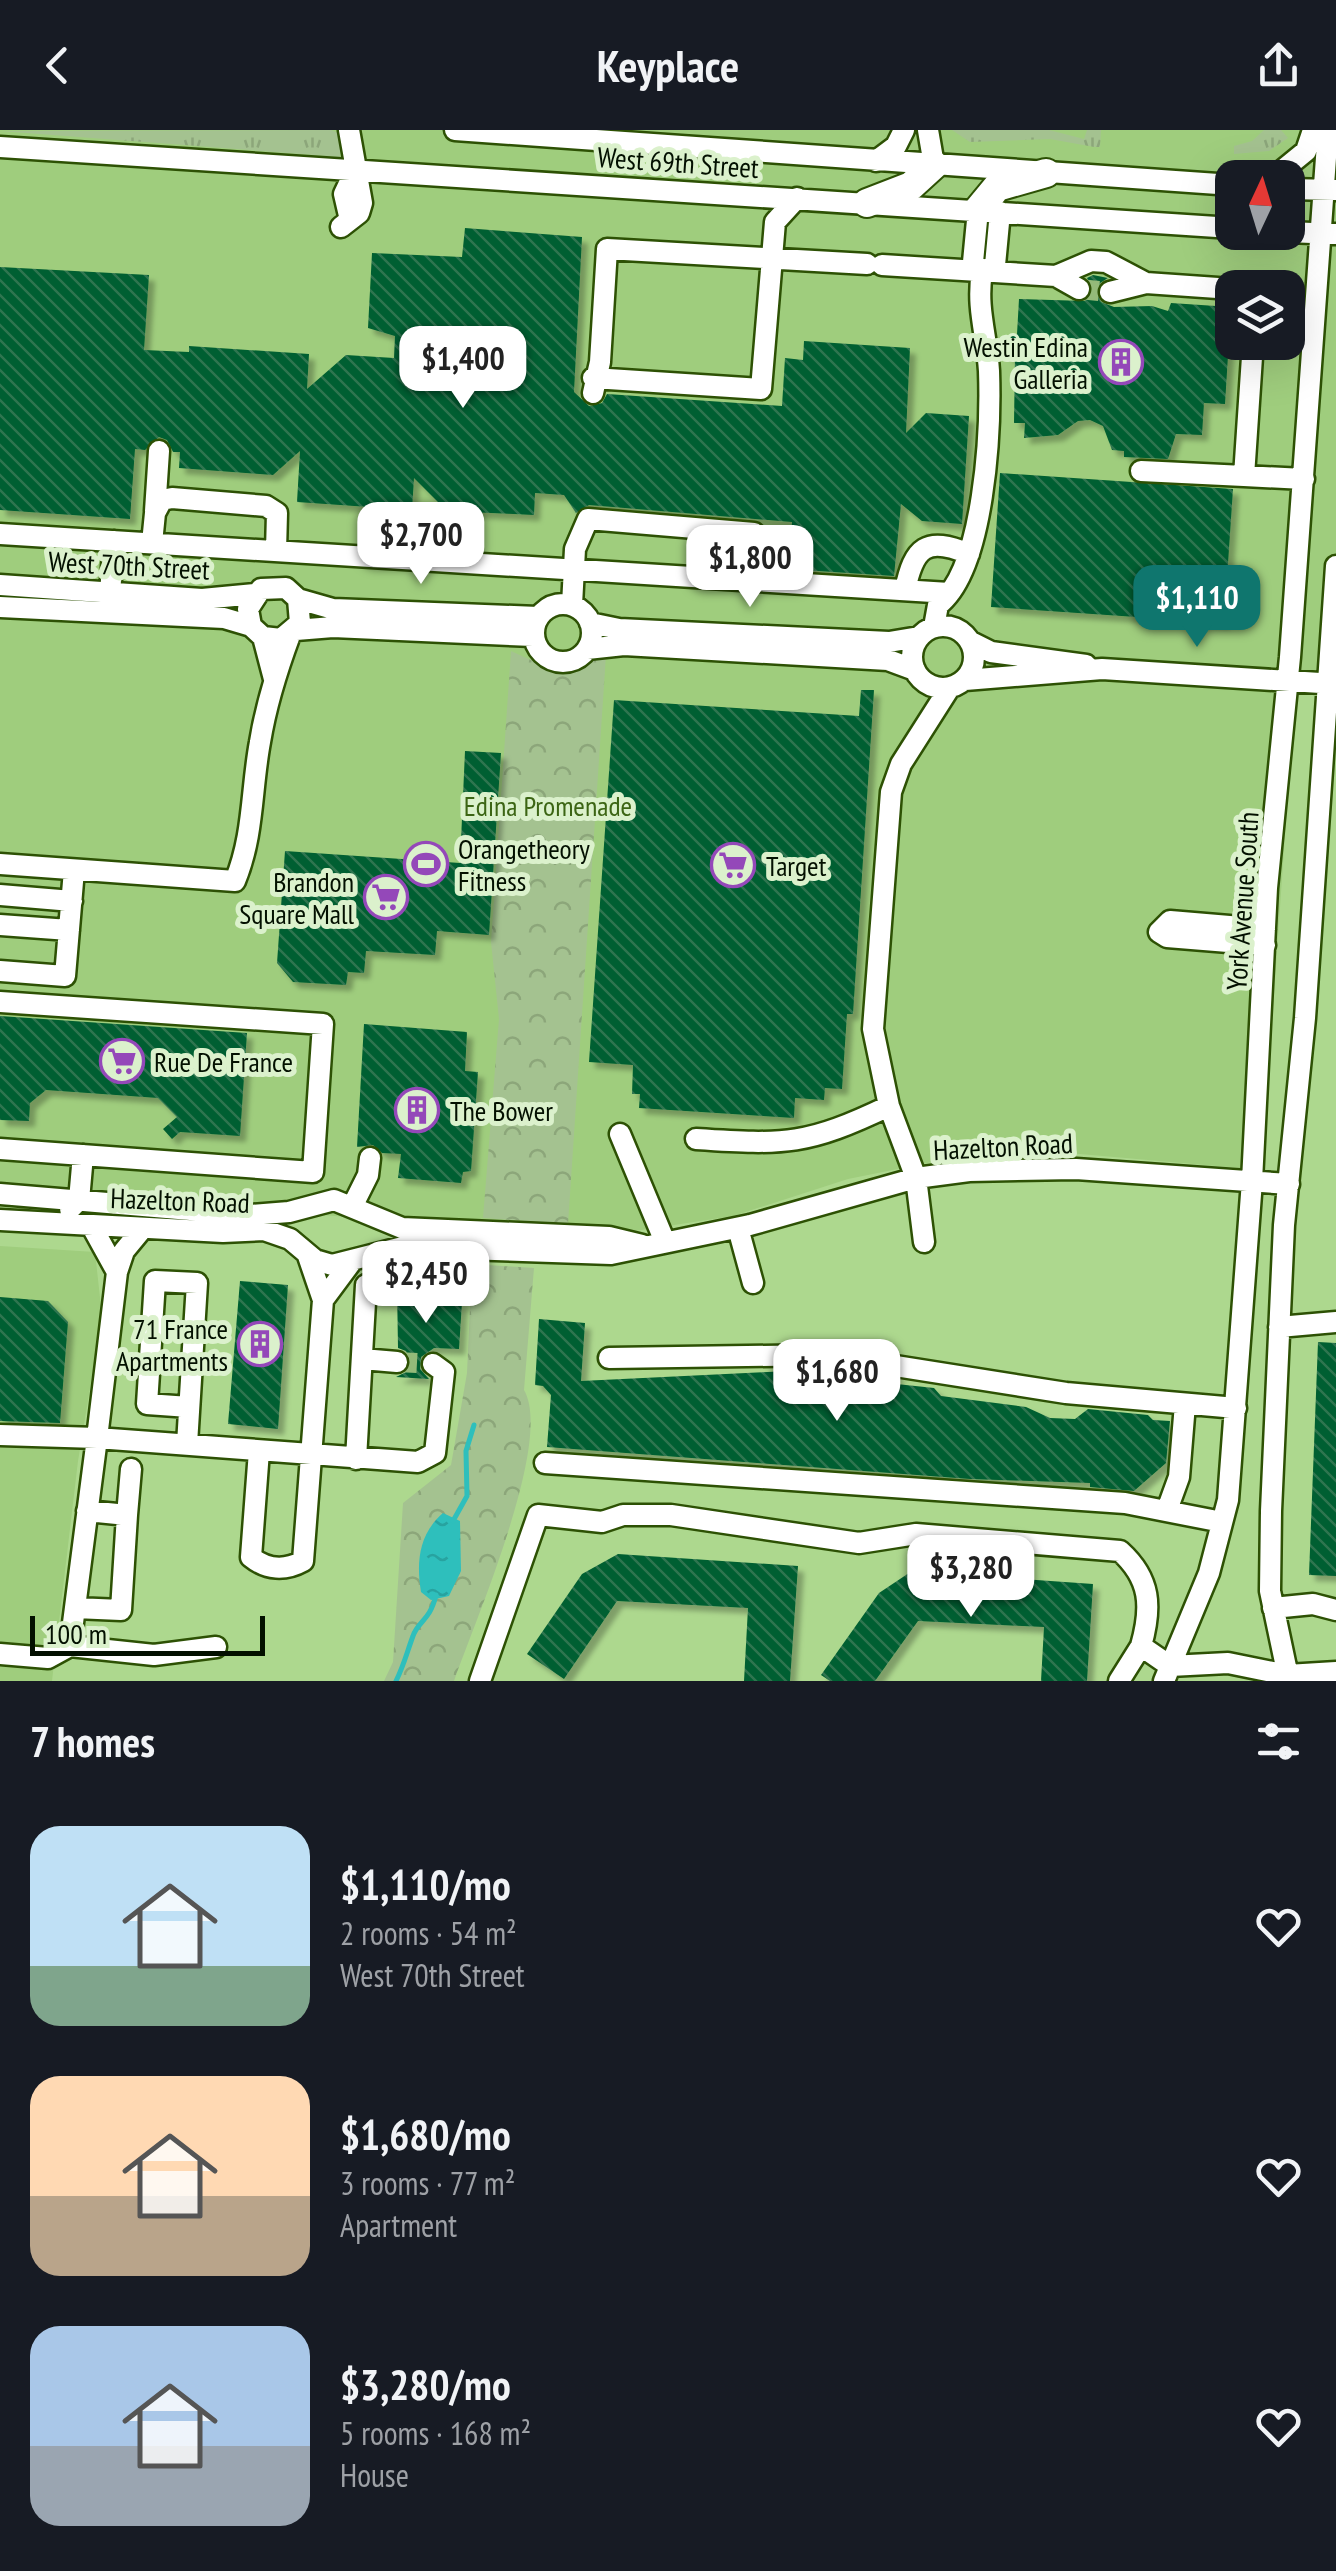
<!DOCTYPE html>
<html lang="en">
<head>
<meta charset="utf-8">
<style>
	:root { --surface:#171b24; --page:#20242c; --text:#f1f3f6; --muted:#9ea1a6; --accent:#0f766e }
	body { margin:0; font-family:"PT Sans Narrow",sans-serif; background:var(--page); color:var(--text); height:100vh; display:flex; flex-direction:column; font-size:38px; white-space:nowrap }
	* { box-sizing:border-box; margin:0 }
	p { font-size:32px; color:var(--muted) }
	.icon { flex:none; width:55px; height:55px; fill:none; stroke:currentColor; stroke-width:2; stroke-linecap:round; stroke-linejoin:round }
	.map { position:relative; height:1551px; overflow:hidden }
	.panel { display:flex; flex-direction:column; background:var(--surface); flex:1 }
	.panel>* { flex:none }
	.needle { width:65px; rotate:4deg }
	.controls { position:absolute; left:1215px; top:30px; display:grid; gap:20px }
	.controls a { display:grid; place-items:center; width:90px; height:90px; border-radius:20px; background:var(--surface); box-shadow:0 10px 40px #0002; font-size:50px }
	.scale { position:absolute; left:30px; bottom:25px; width:235px; box-sizing:border-box; padding-left:10px; border:5px solid #031000; border-top:0; font-size:28px; line-height:35px; white-space:nowrap; color:#031000; -webkit-text-stroke:8px #dbf1cc; paint-order:stroke }
	.price { position:absolute; translate:-50% -85px; padding:0 22px; border-radius:20px; background:#fff; color:#222; font-size:32px; line-height:65px; filter:drop-shadow(0 2px 5px #0008) }
	.price::after { content:''; position:absolute; left:50%; top:60px; width:30px; height:22px; margin-left:-15px; background:inherit; clip-path:polygon(0 0,100% 0,50% 100%) }
	.price.selected { background:var(--accent); color:#fff }
	ul { padding:0; list-style:none }
	li { display:flex; align-items:center; gap:30px; height:250px; padding:0 30px }
	li span { display:grid; place-items:center; flex:none; width:280px; height:200px; border-radius:30px; color:#555 }
	li>.icon { margin-inline-start:auto }
	span .icon { width:120px; height:120px; fill:#fffc; stroke-width:1 }
	li b { font-size:42px }
	h2 { display:flex; justify-content:space-between; align-items:center; height:120px; padding:0 30px; font-size:42px }
	header { display:flex; justify-content:space-between; align-items:center; height:130px; padding:0 30px; background:var(--surface); font-size:45px; font-weight:600 }
	.map>svg:first-child { display:block }
</style>
</head>
<body>
<header><svg class="icon" aria-label="back" viewBox="0 0 24 24"><path d="M15 5l-7 7 7 7"/></svg>Keyplace<svg class="icon" aria-label="share" viewBox="0 0 24 24"><path d="M12 15V3M7 8l5-5 5 5M5 13v7h14v-7"/></svg></header>
<div class="map">
<svg width="1336" height="1551" viewBox="0 0 1336 1551">
	<defs>
		<pattern id="grass-tufts" width="24" height="20" patternUnits="userSpaceOnUse" patternTransform="scale(2.5)"><rect width="24" height="20" fill="#a4c290"/><path d="M3 7l-1-3M5 7V3M7 7l1-3M15 17l-1-3M17 17v-4M19 17l1-3" fill="none" stroke="#8ca67a"/></pattern>
		<pattern id="forest-crowns" width="20" height="18" patternUnits="userSpaceOnUse" patternTransform="scale(2.5)"><rect width="20" height="18" fill="#a4c290"/><path d="M2 6a3 3 0 1 1 6 0M12 15a3 3 0 1 1 6 0" fill="none" stroke="#8ca67a"/></pattern>
		<pattern id="water-ripples" width="26" height="14" patternUnits="userSpaceOnUse" patternTransform="scale(2.5)"><rect width="26" height="14" fill="#2ebfbc"/><path d="M2 4q2-2 4 0t4 0M15 11q2-2 4 0t4 0" fill="none" stroke="#27a3a0"/></pattern>
		<pattern id="building-back-hatch" width="6" height="6" patternUnits="userSpaceOnUse" patternTransform="scale(2.5)"><rect width="6" height="6" fill="#025e30"/><path d="M-1 5l2 2M0 0l6 6M5-1l2 2" fill="none" stroke="#2e7450"/></pattern>
		<filter id="shadow"><feDropShadow dx="6" dy="6" stdDeviation="2.5" flood-color="#0004"/></filter>
	</defs>
	<rect width="100%" height="100%" fill="#add88e"/>
	<path fill="#9fcd7d" fill-rule="evenodd" d="M0,0H1336V545L1296,544L1262,1040L1057,1022L977,1023L848,1049L733,1086L602,1106L0,1061ZM1232,48H1288V102H1232ZM1232,158H1288V212H1232Z
		M0,1116L95,1122L102,1186L78,1331L52,1551H0Z"/>
	<path fill="url(#grass-tufts)" d="M331,0L341,4L340,27L0,1Z
		M952,0H1049L1084,9L1087,0H1101L1100,17H1094L1050,9L970,12Z
		M1264,0H1281L1288,8L1269,21L1234,24V16L1252,11Z"/>
	<path fill="url(#forest-crowns)" d="M511,521C550,540 565,542 606,525L568,1094L483,1088L499,889L491,812Z
		M472,1134L534,1138L524,1260C554,1311 474,1493 454,1551H384L393,1532L403,1373L451,1335L467,1243Z"/>
	<path fill="url(#water-ripples)" d="M443,1383L460,1391L461,1441L449,1466L431,1470L421,1462C416,1431 419,1404 443,1383Z"/>
	<g fill="none" stroke-linecap="round" stroke-linejoin="round">
		<path stroke="#2ebfbc" stroke-width="5" d="M453,1391L467,1366L466,1321L474,1295
			M396,1551C404,1535 407,1522 413,1506C418,1491 430,1491 436,1465"/>
	</g>
	<path fill="url(#building-back-hatch)" filter="url(#shadow)" d="M465,98L582,107L574,262L589,276L602,273L607,264L782,276L785,228L803,230L804,211L910,218L906,303L926,283L969,286L962,394L922,391L901,374L894,446L788,439L792,392L589,375L576,383L564,365L535,363L534,385L447,381L414,348L412,380L297,372L300,321L273,345L179,338L180,322H173L167,310L159,307L145,320L135,319L130,389L0,380V137L149,145L144,220L189,222V216L309,224L307,259L346,225L394,228L395,206L368,198L372,123L462,127Z
		M1093,145L1108,148L1100,153L1097,164L1101,172L1114,177L1152,176L1168,181L1171,173L1231,177L1225,274L1204,273L1202,305L1176,304L1168,329L1124,327V321L1112,320L1103,296L1090,290L1078,291L1058,305L1024,308L1025,293H1014L1015,225L1008,227L1001,211L1017,204L1019,169L1085,171L1093,160L1087,148Z
		M1000,343L1233,359L1224,493L991,477Z
		M861,560H874L853,884H847L842,959L825,958L824,970L795,968L794,988L639,978L640,964H632L633,935L589,932L614,570L859,586Z
		M465,621L501,623L489,805L437,801L435,825L366,821L364,843L348,842L346,855L293,852L277,833L285,721L460,733Z
		M0,886L247,903L240,1006L180,1002L172,1009L163,999L177,987L158,968L46,960L30,973L29,991L0,990Z
		M364,894L467,902L465,941L478,942L471,1041L463,1042L461,1053L398,1048L401,1024L382,1023L373,1015L357,1017Z
		M240,1151L288,1155L278,1299L228,1294Z
		M397,1156L418,1157L417,1165L436,1166L435,1170L462,1172L459,1219L434,1218L421,1227L420,1239L429,1249L396,1247L408,1241L411,1232L406,1221L398,1218Z
		M0,1167L48,1171L68,1192L60,1293L0,1291Z
		M539,1189L585,1193L581,1251L829,1239L859,1250L934,1258L941,1266L1026,1277L1050,1288L1075,1289L1088,1279L1148,1285L1153,1290L1170,1291L1166,1333L1134,1361L1090,1357V1353L970,1349L547,1317L551,1265L543,1256L535,1255Z
		M1318,1212L1336,1213V1446L1309,1445Z
		M618,1424L798,1436L790,1551H744L748,1478L617,1471L564,1549L527,1524L582,1444Z
		M912,1441L1093,1454L1087,1551H1041L1044,1497L918,1491L875,1551H830L821,1545L879,1463Z"/>
	<g fill="none" stroke-linecap="round" stroke-linejoin="round">
		<path stroke="#94ba79" stroke-width="20" stroke-dasharray="20 10" stroke-linecap="butt" d="M1079,159L1110,162
			M397,1232L433,1234"/>
		<defs>
			<path id="minor" d="M455,0L1232,55
				M928,0L934,35
				M0,17L1232,98
				M876,31L896,16L904,0
				M1273,48L1306,21L1313,0
				M1288,59L1335,60
				M350,90L344,64L354,43
				M341,97L359,83L362,73L349,0
				M1288,102L1336,104
				M882,135L1056,146L1091,131L1106,132L1146,153L1232,159
				M982,142L995,135L1000,82
				M1056,146L1079,159
				M1110,162L1146,153
				M1253,212L1244,346L1304,349
				M593,248L761,259L775,92L797,68
				M593,263L600,232L607,119L867,134
				M1141,341L1244,346
				M155,381L159,321
				M0,404L949,463
				M152,413L155,383L162,370L172,368L266,376L277,383L276,421
				M0,455L202,469L255,464
				M905,460C914,417 926,406 969,424
				M110,463L114,411
				M298,469L333,479L538,487
				M534 503a29 29 0 1 1 58 0a29 29 0 1 1-58 0Z
				M572,475L575,419L588,389L754,403L750,448
				M0,477L224,488L251,496
				M590,493L619,499L889,512L919,507
				M912 527a31 31 0 1 1 62 0a31 31 0 1 1-62 0Z
				M934,497L938,475C985,439 991,299 989,241C987,206 976,178 982,142L973,132L978,80
				M296,500L333,497L533,506
				M263,507L281,509L300,493L298,469L286,458L261,459L248,479L251,496L263,507L274,549
				M971,512L991,522L1086,535
				M587,519L624,515L888,530L915,540
				M965,550L1102,539L1336,554
				M0,734L235,751C254,705 251,660 260,612C266,575 277,540 290,505
				M0,765L72,771
				M0,795L69,800
				M1265,815L1167,807L1159,802L1170,791L1265,799
				M0,841L65,846L74,740
				M0,872L323,894L313,1042L0,1019
				M620,1004L665,1112
				M696,1009C787,1015 807,1015 889,976
				M0,1064L250,1085L289,1082L334,1070L402,1098L609,1107L642,1115
				M353,1075L368,1045L370,1028
				M70,1079L79,1070L83,1025
				M0,1090L223,1102L264,1100L290,1109L315,1130L332,1135L403,1117L611,1124L750,1095L916,1048L969,1041L1076,1039L1289,1054
				M91,1095L117,1142L124,1121L143,1098
				M738,1098L753,1153
				M924,1112L916,1048L889,976L873,899L891,662L901,634L950,557
				M308,1126L323,1170L352,1131
				M117,1142L97,1308L418,1332L435,1323L444,1242L433,1234
				M1279,1197L1336,1192
				M609,1228L826,1225L1066,1263L1236,1278
				M362,1229L397,1232
				M0,1305L97,1308L70,1516L48,1528L0,1524
				M187,1314L197,1153L155,1151L147,1274L189,1277
				M259,1321L251,1427C267,1440 285,1441 303,1431L323,1170
				M356,1329L366,1155
				M545,1333L1125,1373L1222,1392
				M1167,1380L1179,1347L1185,1274
				M87,1381L127,1385L131,1339
				M75,1478L121,1480L127,1385
				M1273,1478L1313,1474L1336,1480
				M70,1516L154,1525L216,1517
				M1170,1536L1228,1533L1287,1545L1336,1542
				M480,1551L538,1385L602,1392L623,1385H671L859,1413L916,1404L1120,1421C1151,1449 1152,1477 1141,1516L1170,1536
				M1119,1551L1141,1516
				M1164,1551L1209,1443L1228,1370L1252,1051L1267,758L1290,527L1328,0
				M1289,1551L1270,1461L1271,1381L1284,1095L1305,888L1336,436"/>
			<path id="major" d="M867,73L911,56L934,35
				M978,80L997,57L1046,43"/>
		</defs>
		<use href="#minor" stroke="#2d5104" stroke-width="25"/>
		<use href="#major" stroke="#2d5104" stroke-width="32"/>
		<use href="#minor" stroke="#fff" stroke-width="20"/>
		<use href="#major" stroke="#fff" stroke-width="28"/>
	</g>
	<defs>
		<symbol id="building-ring" viewBox="-11 -11 22 22"><circle r="9.5" fill="#dbf1cc" stroke="#9448b9" stroke-width="1.5"/><path d="M-4-6H4V6H1V3H-1V6H-4ZM-2.5-4.3h1.7v1.8h-1.7ZM.8-4.3h1.7v1.8H.8ZM-2.5-1h1.7V.8h-1.7ZM.8-1h1.7V.8H.8Z" fill="#9448b9"/></symbol>
		<symbol id="stadium-ring" viewBox="-11 -11 22 22"><circle r="9.5" fill="#dbf1cc" stroke="#9448b9" stroke-width="1.5"/><path d="M0-5a6.5 5 0 1 0 0 10a6.5 5 0 1 0 0-10ZM-3.5-1.8h7v3.6h-7Z" fill="#9448b9"/></symbol>
		<symbol id="supermarket-ring" viewBox="-11 -11 22 22"><circle r="9.5" fill="#dbf1cc" stroke="#9448b9" stroke-width="1.5"/><path d="M-6-5.5h2.5l.6 2H6L4.5 2H-2.5L-4.4-4H-6ZM-1.5 3.2a1.3 1.3 0 1 0 .1 0ZM3 3.2a1.3 1.3 0 1 0 .1 0Z" fill="#9448b9"/></symbol>
	</defs>
	<g fill-rule="evenodd">
		<use href="#building-ring" x="1096" y="207" width="50" height="50"/>
		<use href="#stadium-ring" x="401" y="709" width="50" height="50"/>
		<use href="#supermarket-ring" x="708" y="710" width="50" height="50"/>
		<use href="#supermarket-ring" x="361" y="742" width="50" height="50"/>
		<use href="#supermarket-ring" x="97" y="906" width="50" height="50"/>
		<use href="#building-ring" x="392" y="955" width="50" height="50"/>
		<use href="#building-ring" x="235" y="1189" width="50" height="50"/>
	</g>
	<g text-anchor="middle" dominant-baseline="central" stroke-width="10" stroke-linejoin="round" paint-order="stroke">
		<g font-size="28" fill="#031000" stroke="#dbf1cc">
			<text transform="translate(678 32) rotate(4)">West 69th Street</text>
			<text transform="translate(129 435) rotate(3)">West 70th Street</text>
			<text transform="translate(1242 771) rotate(-86)">York Avenue South</text>
			<text transform="translate(1003 1016) rotate(-3)">Hazelton Road</text>
			<text transform="translate(180 1070) rotate(2)">Hazelton Road</text>
		</g>
		<g font-size="28" fill="#031000" stroke="#dbf1cc" text-anchor="start">
			<text x="1088" y="216" text-anchor="end">Westin Edina<tspan x="1088" dy="32">Galleria</tspan></text>
			<text x="458" y="718">Orangetheory<tspan x="458" dy="32">Fitness</tspan></text>
			<text x="766" y="735">Target</text>
			<text x="354" y="751" text-anchor="end">Brandon<tspan x="354" dy="32">Square Mall</tspan></text>
			<text x="154" y="931">Rue De France</text>
			<text x="450" y="980">The Bower</text>
			<text x="228" y="1198" text-anchor="end">71 France<tspan x="228" dy="32">Apartments</tspan></text>
		</g>
		<g font-size="28" fill="#3c6514" stroke="#dbf1cc">
			<text x="548" y="675">Edina Promenade</text>
		</g>
	</g>
</svg>
<div class="controls">
<a><svg class="needle" viewBox="-14 -14 28 28"><path d="M0-13l5 13h-10z" fill="#e53935"/><path d="M0 13l5-13h-10z" fill="#9ea1a6"/></svg></a>
<a><svg class="icon" aria-label="layers" viewBox="0 0 24 24"><path d="M12 4l9 5-9 5-9-5zM3 14l9 5 9-5"/></svg></a>
</div>
<div class="scale">100 m</div>
<b class="price" style="left:463px;top:281px">$1,400</b>
<b class="price" style="left:421px;top:457px">$2,700</b>
<b class="price" style="left:750px;top:480px">$1,800</b>
<b class="price selected" style="left:1197px;top:520px">$1,110</b>
<b class="price" style="left:426px;top:1196px">$2,450</b>
<b class="price" style="left:837px;top:1294px">$1,680</b>
<b class="price" style="left:971px;top:1490px">$3,280</b>
</div>
<section class="panel">
<h2>7 homes<svg class="icon" aria-label="filters" viewBox="0 0 24 24"><path d="M4 7h16M4 17h16"/><circle cx="9" cy="7" r="2"/><circle cx="15" cy="17" r="2"/></svg></h2>
<ul>
<li><span style="background:linear-gradient(#bfe0f5 70%,#7fa58c 0)"><svg class="icon" aria-label="home" viewBox="0 0 24 24"><path d="M3 11l9-7 9 7M6 9v11h12V9"/></svg></span><div><b>$1,110/mo</b><p>2 rooms · 54 m²</p><p>West 70th Street</p></div><svg class="icon" aria-label="heart" viewBox="0 0 24 24"><path d="M12 20l-8-8c-3-5 5-10 8-4 3-6 11-1 8 4z"/></svg></li>
<li><span style="background:linear-gradient(#ffd9b3 60%,#b9a48a 0)"><svg class="icon" aria-label="home" viewBox="0 0 24 24"><path d="M3 11l9-7 9 7M6 9v11h12V9"/></svg></span><div><b>$1,680/mo</b><p>3 rooms · 77 m²</p><p>Apartment</p></div><svg class="icon" aria-label="heart" viewBox="0 0 24 24"><path d="M12 20l-8-8c-3-5 5-10 8-4 3-6 11-1 8 4z"/></svg></li>
<li><span style="background:linear-gradient(#a9c7e8 60%,#9aa5b1 0)"><svg class="icon" aria-label="home" viewBox="0 0 24 24"><path d="M3 11l9-7 9 7M6 9v11h12V9"/></svg></span><div><b>$3,280/mo</b><p>5 rooms · 168 m²</p><p>House</p></div><svg class="icon" aria-label="heart" viewBox="0 0 24 24"><path d="M12 20l-8-8c-3-5 5-10 8-4 3-6 11-1 8 4z"/></svg></li>
</ul>
</section>
</body>
</html>
